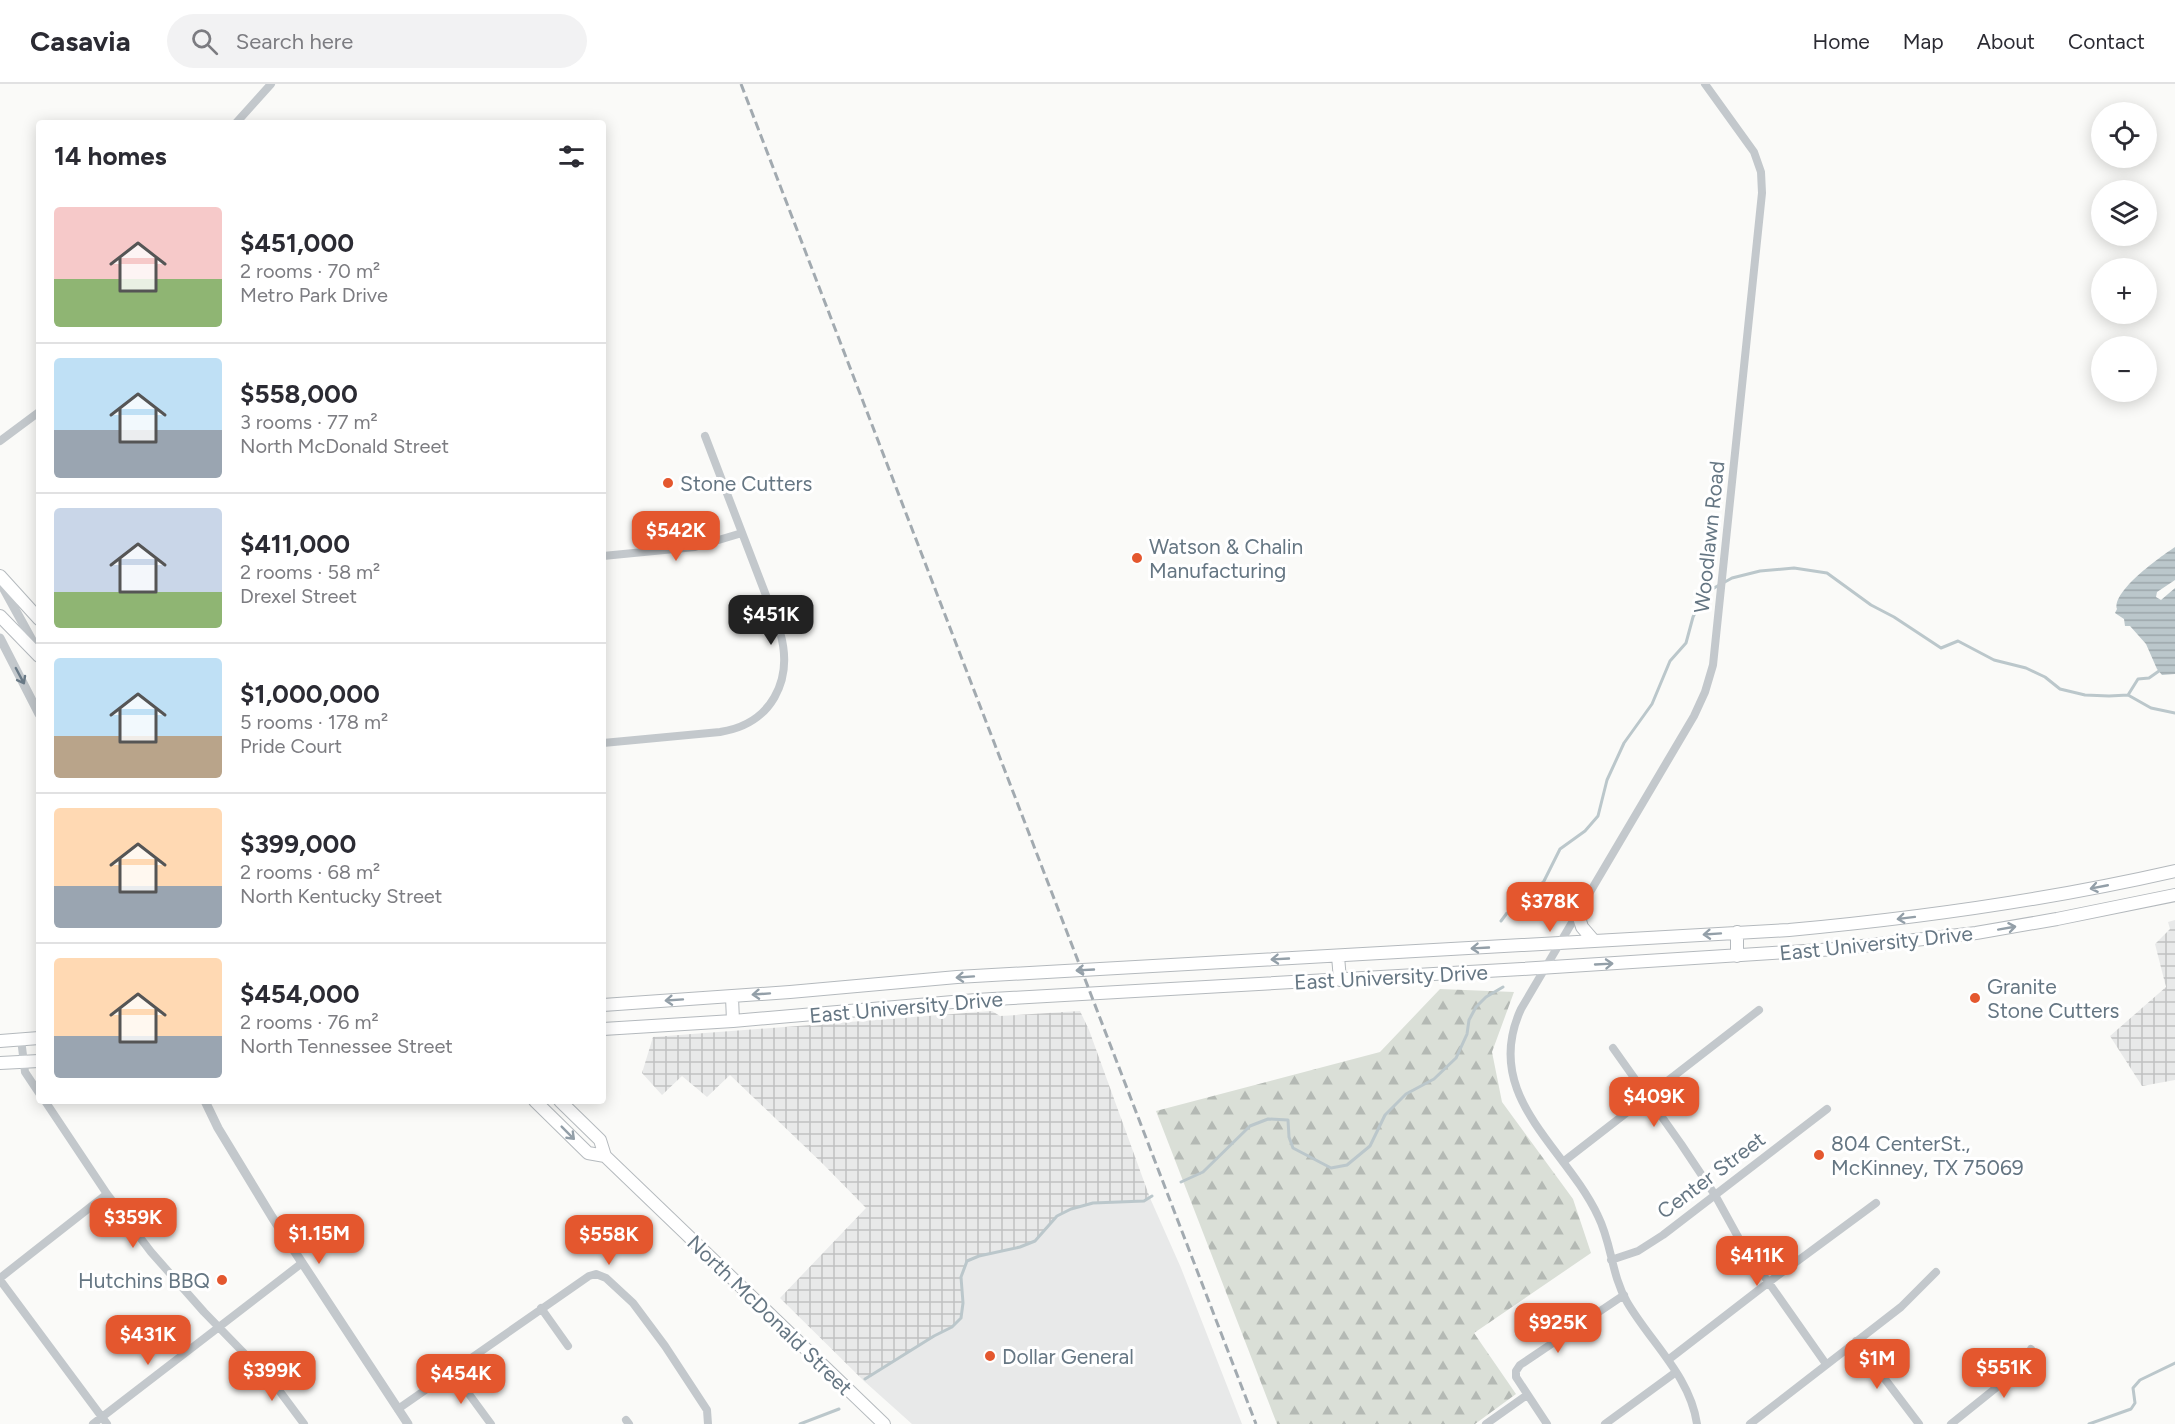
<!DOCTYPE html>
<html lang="en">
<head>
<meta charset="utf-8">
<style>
	:root { --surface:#fff; --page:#f2f2f3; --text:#2b2b33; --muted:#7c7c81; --line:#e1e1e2; --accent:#e4572e }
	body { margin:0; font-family:Figtree,sans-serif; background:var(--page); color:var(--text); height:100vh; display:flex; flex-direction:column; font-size:22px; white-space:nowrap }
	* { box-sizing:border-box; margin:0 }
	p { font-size:20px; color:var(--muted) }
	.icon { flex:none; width:33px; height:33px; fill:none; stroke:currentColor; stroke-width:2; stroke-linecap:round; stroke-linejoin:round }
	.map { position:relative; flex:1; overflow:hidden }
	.drawer { position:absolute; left:36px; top:36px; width:570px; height:984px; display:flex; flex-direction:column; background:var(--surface); border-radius:6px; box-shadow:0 3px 15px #0003 }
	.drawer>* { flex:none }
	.tools { position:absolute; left:2091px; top:18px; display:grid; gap:12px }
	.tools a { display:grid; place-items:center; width:66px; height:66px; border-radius:50%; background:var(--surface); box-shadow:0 3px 15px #0003; font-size:30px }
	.price { position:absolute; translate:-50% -51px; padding:0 14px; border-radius:12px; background:var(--accent); color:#fff; font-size:20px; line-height:39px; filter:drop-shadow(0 2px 3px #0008) }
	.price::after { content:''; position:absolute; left:50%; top:36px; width:18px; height:14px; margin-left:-9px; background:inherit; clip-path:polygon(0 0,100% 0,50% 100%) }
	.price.current { background:#222; color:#fff }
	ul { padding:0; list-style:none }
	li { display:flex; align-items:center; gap:18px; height:150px; padding:0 18px }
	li+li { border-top:2px solid var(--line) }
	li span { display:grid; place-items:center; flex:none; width:168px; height:120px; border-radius:6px; color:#555 }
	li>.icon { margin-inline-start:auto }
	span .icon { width:72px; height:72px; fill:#fffc; stroke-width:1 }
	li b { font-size:26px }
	h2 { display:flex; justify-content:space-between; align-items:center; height:72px; padding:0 18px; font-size:26px }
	header { display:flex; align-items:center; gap:36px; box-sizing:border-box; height:84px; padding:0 30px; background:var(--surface); border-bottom:2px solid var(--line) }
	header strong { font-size:28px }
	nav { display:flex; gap:33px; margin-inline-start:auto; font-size:21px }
	.search { width:420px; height:54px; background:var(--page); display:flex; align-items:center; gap:15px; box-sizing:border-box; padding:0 21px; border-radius:33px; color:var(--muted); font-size:22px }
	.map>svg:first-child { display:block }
</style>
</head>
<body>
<header>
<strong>Casavia</strong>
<div class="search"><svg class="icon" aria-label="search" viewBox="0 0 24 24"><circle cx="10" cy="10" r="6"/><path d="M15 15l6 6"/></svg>Search here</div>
<nav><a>Home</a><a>Map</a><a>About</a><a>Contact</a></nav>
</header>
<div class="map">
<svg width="2175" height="1340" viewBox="0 0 2175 1340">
	<defs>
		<pattern id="industrial-grid" width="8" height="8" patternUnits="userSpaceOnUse" patternTransform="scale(1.5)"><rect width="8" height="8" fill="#e8e9e9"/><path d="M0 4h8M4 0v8" fill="none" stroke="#c0c1c2"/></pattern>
		<pattern id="forest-firs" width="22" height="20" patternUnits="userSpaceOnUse" patternTransform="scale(1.5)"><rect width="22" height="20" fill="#dadfd7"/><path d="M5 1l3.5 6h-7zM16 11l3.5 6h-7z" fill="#b4b9b4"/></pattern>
		<pattern id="water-rules" width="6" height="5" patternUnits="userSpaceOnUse" patternTransform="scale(1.5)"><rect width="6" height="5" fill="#bbc7cb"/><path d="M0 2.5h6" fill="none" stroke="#9ca6aa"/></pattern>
	</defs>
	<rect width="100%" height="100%" fill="#fafaf8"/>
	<path fill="#e8e9e9" d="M1150,1114L1181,1184L1242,1340H912L864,1297L885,1282L952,1243L963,1219L961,1193L967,1177L979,1172L1020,1163L1035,1157L1057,1132L1071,1125L1093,1119L1144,1117Z"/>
	<path fill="url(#industrial-grid)" d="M2175,836V996L2142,1002L2110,952L2166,903L2155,860L2170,845L2168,838Z
		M992,927L1000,932L1080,927L1089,946L1150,1114L1144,1117L1093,1119L1071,1125L1057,1132L1035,1157L1020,1163L979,1172L967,1177L961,1193L963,1219L961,1234L952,1243L885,1282L864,1297L780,1214L866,1124L823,1080L730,991L707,1013L682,992L662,1011L642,989L653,953Z"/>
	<path fill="url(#forest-firs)" d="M1440,905L1514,908L1492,968L1502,1018L1573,1115L1591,1169L1474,1249L1516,1310L1475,1340H1277L1156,1027L1380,968Z"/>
	<path fill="url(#water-rules)" d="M2175,463V496L2157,508L2156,513L2161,516L2175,504V590L2162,591L2157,585L2146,560L2130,542H2125L2124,535L2115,529L2117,525C2112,507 2160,473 2175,463Z"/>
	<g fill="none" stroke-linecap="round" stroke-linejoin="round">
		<path stroke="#bbc7cb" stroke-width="3" d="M2128,611L2138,595L2149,594L2159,587
			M1501,837L1507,829L1520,822L1544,797L1560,765L1585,747L1598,732L1607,696L1624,659L1652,620L1670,577L1686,559L1693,533L1705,509L1732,494L1760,487L1794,484L1827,489L1871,521L1894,533L1941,564L1958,557L1994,576L2026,584L2045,593L2060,605L2085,611L2109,612L2128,611L2151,624L2175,629
			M1181,1098L1203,1088L1250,1042L1268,1035L1288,1036L1289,1053L1293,1064L1331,1084L1347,1081L1370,1062L1385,1031L1406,1010L1434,995L1456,974L1467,950L1469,936L1476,923L1486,913L1503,903
			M865,1295L934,1252L952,1243L961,1234L963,1219L961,1193L967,1177L979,1172L1020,1163L1035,1157L1057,1132L1071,1125L1093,1119L1144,1117L1152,1112
			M800,1340L839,1325
			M2089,1340L2131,1325L2135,1319L2133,1304L2140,1296L2175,1279"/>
		<defs>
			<path id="primary" d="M0,492L39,535
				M0,532L39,572
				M535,1017L588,1069L605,1072
				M560,1017L600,1056L605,1072L884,1340"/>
			<path id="trunk" d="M1577,827L1582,843L1594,857
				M1737,848V872
				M1338,872L1340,896
				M732,913L733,937
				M603,921L790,908L957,893L1789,846C1919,834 2048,816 2175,787
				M603,945L733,937L976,916L1522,885L1836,865L1976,849L2057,835L2175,811
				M0,957L39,954
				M0,979L39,977"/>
		</defs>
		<use href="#primary" stroke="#b5babe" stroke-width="14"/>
		<use href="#trunk" stroke="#b4b9bd" stroke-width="14"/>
		<path stroke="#c3c8cc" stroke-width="8" d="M236,39L271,0
			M0,357L39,328
			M603,472L695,463L742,449
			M603,659L720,648C771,640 794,597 780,548L705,352
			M21,955L25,988L39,1009
			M1613,964L1681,1060L1715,1111L1743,1162L1826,1280
			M45,1017L107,1110L151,1168L204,1228L275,1301L304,1340
			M1563,1078L1759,926
			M1611,1176L1638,1167L1663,1151L1827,1025
			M0,1194L107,1110
			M0,1196L107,1340
			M541,1224L568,1262
			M1856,1257L1919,1340
			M1668,1276L1769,1198L1876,1119
			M452,1287L491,1340
			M398,1325L589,1192L596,1190L606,1194L633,1219L665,1262L707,1326L708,1340
			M626,1336L629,1340
			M93,1340L302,1179
			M1486,1340L1527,1311
			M1547,1340L1516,1293V1287L1520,1281L1624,1211
			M1605,1340L1676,1288
			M1697,1340C1690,1292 1651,1259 1627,1218C1611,1190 1612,1160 1598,1132C1565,1062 1481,1012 1521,925L1694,632L1705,608L1713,581L1762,109L1761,88L1754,68L1705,0
			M1750,1340L1901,1223L1936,1188
			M1951,1340L2022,1283L2031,1265"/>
		<path stroke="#c3c8cc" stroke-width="9" d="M0,498L38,567
			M0,554L39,630
			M205,1017L218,1044L272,1133L408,1340"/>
		<use href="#primary" stroke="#fff" stroke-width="12"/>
		<use href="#trunk" stroke="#fff" stroke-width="12"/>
		<path stroke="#a2aab0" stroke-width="3" stroke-dasharray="9 4.5" stroke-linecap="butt" d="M741,0L1256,1340"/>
	</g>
	<defs><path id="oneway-shaft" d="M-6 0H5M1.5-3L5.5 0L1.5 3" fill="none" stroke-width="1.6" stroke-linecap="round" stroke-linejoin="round" transform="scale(1.5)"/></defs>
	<use stroke="#6a7a87" href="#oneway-shaft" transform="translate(20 592) rotate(62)"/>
	<g stroke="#939fa8">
		<use href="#oneway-shaft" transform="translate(2099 803) rotate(169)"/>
		<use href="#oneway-shaft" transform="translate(1906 834) rotate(173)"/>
		<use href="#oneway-shaft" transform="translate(2007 844) rotate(-10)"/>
		<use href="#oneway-shaft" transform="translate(1712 850) rotate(176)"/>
		<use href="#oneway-shaft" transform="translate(1480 864) rotate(177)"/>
		<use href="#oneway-shaft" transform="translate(1280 875) rotate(177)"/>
		<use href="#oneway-shaft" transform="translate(1604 880) rotate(-3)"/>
		<use href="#oneway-shaft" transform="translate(1085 886) rotate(177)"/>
		<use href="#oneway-shaft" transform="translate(965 893) rotate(176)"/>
		<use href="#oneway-shaft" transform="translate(761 910) rotate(176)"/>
		<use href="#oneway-shaft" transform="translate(674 916) rotate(176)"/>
		<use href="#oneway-shaft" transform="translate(568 1049) rotate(45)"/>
	</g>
	<g fill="#e4572e" stroke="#fff" stroke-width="2">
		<circle cx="668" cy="399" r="6"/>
		<circle cx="1137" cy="474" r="6"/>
		<circle cx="1975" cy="914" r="6"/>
		<circle cx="1819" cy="1071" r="6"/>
		<circle cx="222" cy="1196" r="6"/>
		<circle cx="990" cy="1272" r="6"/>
	</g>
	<g text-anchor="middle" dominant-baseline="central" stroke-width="6" stroke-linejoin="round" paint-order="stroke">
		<g font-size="21" fill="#657683" stroke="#fff" text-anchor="start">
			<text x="680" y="399">Stone Cutters</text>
			<text x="1149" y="462">Watson &amp; Chalin<tspan x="1149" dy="24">Manufacturing</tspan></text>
			<text x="1987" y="902">Granite<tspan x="1987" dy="24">Stone Cutters</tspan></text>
			<text x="1831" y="1059">804 CenterSt.,<tspan x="1831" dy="24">McKinney, TX 75069</tspan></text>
			<text x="210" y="1196" text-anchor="end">Hutchins BBQ</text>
			<text x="1002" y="1272">Dollar General</text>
		</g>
		<g font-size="21" fill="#657683" stroke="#fff">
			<text transform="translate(1709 453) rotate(-84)">Woodlawn Road</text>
			<text transform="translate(1876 859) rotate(-6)">East University Drive</text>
			<text transform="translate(1391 893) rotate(-3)">East University Drive</text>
			<text transform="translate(906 923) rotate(-5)">East University Drive</text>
			<text transform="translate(1711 1091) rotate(-37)">Center Street</text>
			<text transform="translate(770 1231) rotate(44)">North McDonald Street</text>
		</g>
	</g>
</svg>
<div class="tools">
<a><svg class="icon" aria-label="locate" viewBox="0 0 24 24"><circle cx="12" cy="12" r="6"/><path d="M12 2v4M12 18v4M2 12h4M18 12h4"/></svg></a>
<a><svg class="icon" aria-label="layers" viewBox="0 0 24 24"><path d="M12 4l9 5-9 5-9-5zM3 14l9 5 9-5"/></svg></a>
<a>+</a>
<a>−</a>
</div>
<b class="price" style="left:676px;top:478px">$542K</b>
<b class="price current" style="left:771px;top:562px">$451K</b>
<b class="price" style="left:1550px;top:849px">$378K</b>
<b class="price" style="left:1654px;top:1044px">$409K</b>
<b class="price" style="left:133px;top:1165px">$359K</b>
<b class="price" style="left:319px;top:1181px">$1.15M</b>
<b class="price" style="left:609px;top:1182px">$558K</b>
<b class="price" style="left:1757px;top:1203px">$411K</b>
<b class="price" style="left:1558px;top:1270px">$925K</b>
<b class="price" style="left:148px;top:1282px">$431K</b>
<b class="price" style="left:1877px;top:1306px">$1M</b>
<b class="price" style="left:2004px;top:1315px">$551K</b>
<b class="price" style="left:272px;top:1318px">$399K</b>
<b class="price" style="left:461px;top:1321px">$454K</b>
<section class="drawer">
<h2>14 homes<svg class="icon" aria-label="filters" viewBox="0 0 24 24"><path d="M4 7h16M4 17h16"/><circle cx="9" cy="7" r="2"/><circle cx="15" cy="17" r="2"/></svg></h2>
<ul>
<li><span style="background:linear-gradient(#f6c9c9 60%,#8fb573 0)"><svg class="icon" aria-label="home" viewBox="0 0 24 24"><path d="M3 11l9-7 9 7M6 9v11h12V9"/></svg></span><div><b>$451,000</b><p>2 rooms · 70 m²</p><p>Metro Park Drive</p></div></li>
<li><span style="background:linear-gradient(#bfe0f5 60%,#9aa5b1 0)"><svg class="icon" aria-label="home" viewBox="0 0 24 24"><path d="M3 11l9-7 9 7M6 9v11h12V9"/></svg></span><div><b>$558,000</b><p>3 rooms · 77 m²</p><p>North McDonald Street</p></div></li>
<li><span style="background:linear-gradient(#c9d6e8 70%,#8fb573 0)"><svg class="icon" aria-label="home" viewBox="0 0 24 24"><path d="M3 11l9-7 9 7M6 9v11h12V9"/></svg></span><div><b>$411,000</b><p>2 rooms · 58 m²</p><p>Drexel Street</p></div></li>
<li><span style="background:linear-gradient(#bfe0f5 65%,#b9a48a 0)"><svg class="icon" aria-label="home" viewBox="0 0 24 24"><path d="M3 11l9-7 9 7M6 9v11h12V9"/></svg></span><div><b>$1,000,000</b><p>5 rooms · 178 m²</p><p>Pride Court</p></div></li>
<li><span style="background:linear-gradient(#ffd9b3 65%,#9aa5b1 0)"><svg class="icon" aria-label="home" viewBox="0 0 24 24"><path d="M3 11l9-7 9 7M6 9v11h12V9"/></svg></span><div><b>$399,000</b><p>2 rooms · 68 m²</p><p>North Kentucky Street</p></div></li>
<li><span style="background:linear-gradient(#ffd9b3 65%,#9aa5b1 0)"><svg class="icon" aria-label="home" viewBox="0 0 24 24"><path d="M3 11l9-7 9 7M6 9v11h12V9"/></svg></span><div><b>$454,000</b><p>2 rooms · 76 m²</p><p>North Tennessee Street</p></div></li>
</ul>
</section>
</div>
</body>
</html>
